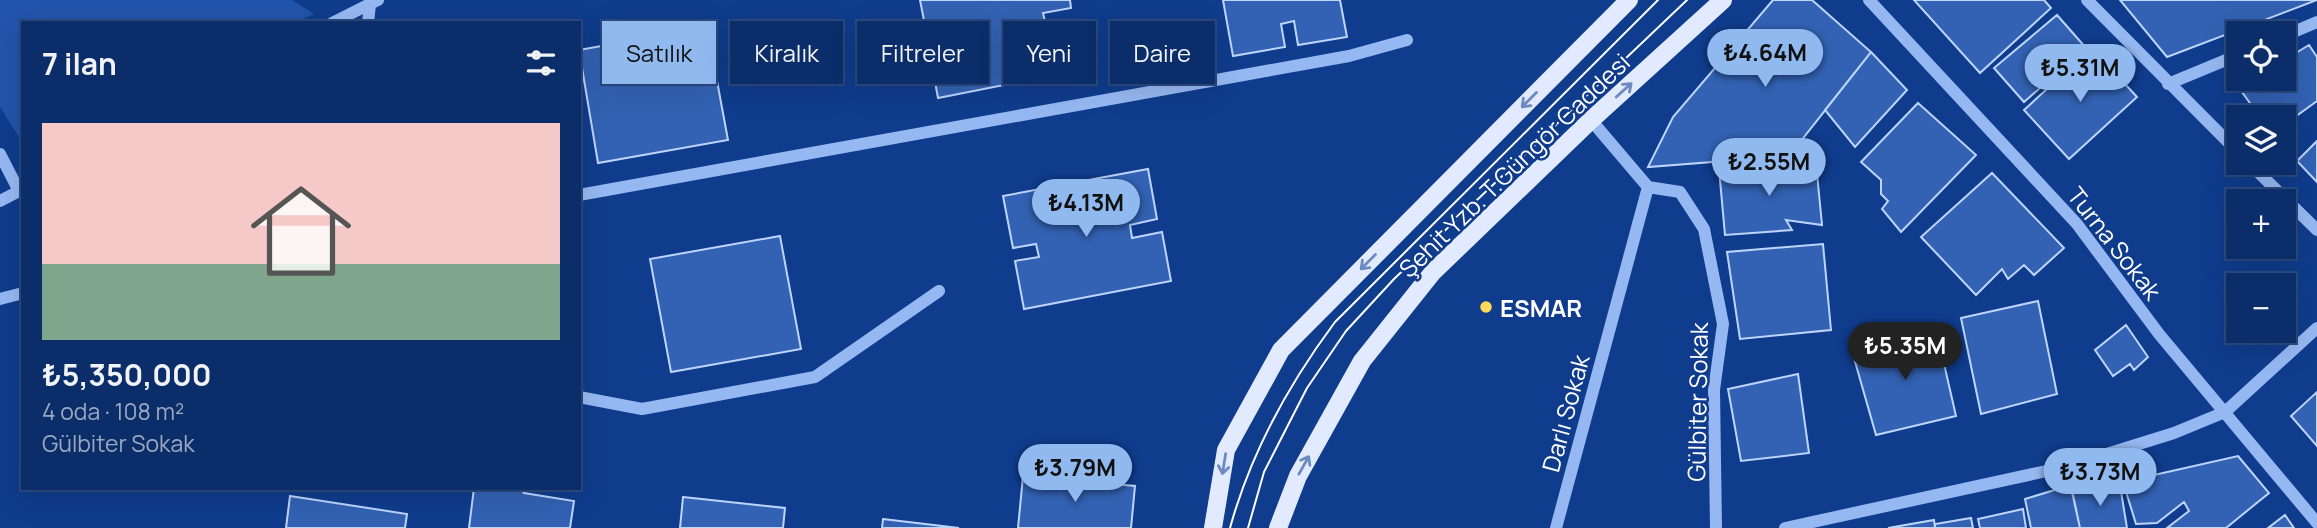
<!DOCTYPE html>
<html lang="tr">
<head>
<meta charset="utf-8">
<style>
	:root { --surface:#0b2d69; --page:#193971; --text:#f1f3f6; --muted:#9aa8c0; --line:#2b497d; --accent:#90b9f0 }
	body { margin:0; font-family:Manrope,sans-serif; background:var(--page); color:var(--text); height:100vh; display:flex; flex-direction:column; font-size:26px; white-space:nowrap }
	* { box-sizing:border-box; margin:0 }
	p { font-size:23px; color:var(--muted) }
	.icon { flex:none; width:38px; height:38px; fill:none; stroke:currentColor; stroke-width:2; stroke-linecap:round; stroke-linejoin:round }
	.map { position:relative; flex:1; overflow:hidden }
	.drawer { position:absolute; left:21px; top:21px; width:560px; height:469px; display:flex; flex-direction:column; background:var(--surface); border-radius:0px; box-shadow:0 7px 28px #0002,0 0 0 2px var(--line) }
	.drawer>* { flex:none }
	.hud { position:absolute; left:602px; top:21px; width:665px; height:63px; display:flex; gap:14px }
	.tools { position:absolute; left:2226px; top:21px; display:grid; gap:14px }
	.tools a { display:grid; place-items:center; width:70px; height:70px; border-radius:0px; background:var(--surface); box-shadow:0 7px 28px #0002,0 0 0 2px var(--line); font-size:35px }
	.price { position:absolute; translate:-50% -60px; padding:0 16px; border-radius:24px; background:var(--accent); color:#111; font-size:23px; line-height:46px; filter:drop-shadow(0 2px 4px #0008) }
	.price::after { content:''; position:absolute; left:50%; top:42px; width:21px; height:16px; margin-left:-10px; background:inherit; clip-path:polygon(0 0,100% 0,50% 100%) }
	.price.active { background:#222; color:#fff }
	ul { padding:0; list-style:none }
	li { display:grid; align-content:center; gap:14px; height:371px; padding:0 21px }
	li+li { border-top:2px solid var(--line) }
	li span { display:grid; place-items:center; height:217px; border-radius:0px; color:#555 }
	li>.icon { margin-inline-start:auto }
	span .icon { width:126px; height:126px; fill:#fffc; stroke-width:1 }
	li b { font-size:30px }
	h2 { display:flex; justify-content:space-between; align-items:center; height:84px; padding:0 21px; font-size:30px }
	.chip { padding:0 24px; border-radius:0px; background:var(--surface); box-shadow:0 7px 28px #0002,0 0 0 2px var(--line); font-size:24px; line-height:63px }
	.chip.active { background:var(--accent); color:#111 }
	.map>svg:first-child { display:block }
</style>
</head>
<body>
<div class="map">
<svg width="2317" height="528" viewBox="0 0 2317 528">
	<rect width="100%" height="100%" fill="#0f3c8c"/>
	<path fill="#2154ab" d="M0,0H292L314,14L294,23H23L22,142L0,107Z"/>
	<path fill="#3362b4" stroke="#bdd5fd" stroke-width="2" d="M920,0H1070L1071,8L1043,13L1046,26L1076,20L1085,69L938,98L929,49L952,45L950,32L927,36Z
		M1223,0H1340L1347,37L1298,45L1294,21L1281,24L1285,47L1233,56Z
		M1773,0H1812L1871,52L1789,156L1648,167L1673,117Z
		M1914,0H2044L2051,8L1980,73Z
		M2120,0H2317L2167,57Z
		M2057,15L2086,48L2024,102L1994,68Z
		M707,27L728,140L598,163L579,50Z
		M2309,45L2317,57V101L2284,125V117H2260L2234,81L2238,78L2284,79V60Z
		M2092,48L2137,97L2069,159L2024,110Z
		M1871,52L1907,90L1855,147L1825,110Z
		M1918,103L1976,155L1901,232L1882,209L1888,201L1881,194V180L1861,162Z
		M2317,141V182L2297,161Z
		M1816,163L1822,225L1786,220L1792,230L1725,235L1719,169Z
		M1148,169L1157,219L1130,225L1132,238L1162,232L1171,281L1024,309L1015,261L1039,257L1036,244L1013,248L1003,196Z
		M1992,173L2064,248L2034,275L2024,265L2008,279L2002,269L1976,295L1921,237Z
		M780,236L801,349L671,372L650,259Z
		M1823,244L1831,330L1740,339L1727,252Z
		M2038,301L2057,394L1981,414L1961,318Z
		M2126,325L2148,357L2134,370L2130,364L2113,376L2095,350Z
		M1936,329L1956,416L1876,435L1852,351Z
		M1798,374L1809,453L1741,461L1728,389Z
		M2317,392V446L2291,416Z
		M2238,456L2269,493L2226,528H2167L2189,511L2184,502L2157,523L2136,524L2123,482Z
		M1023,476L1135,486L1131,528H1018Z
		M2071,485L2080,528H2031L2025,499Z
		M2120,485L2127,528H2080L2072,492Z
		M474,488H520L524,493L574,501L570,528H469Z
		M290,496L407,514L405,528H286Z
		M683,497L785,508L783,528H680Z
		M2023,509L2026,528H1980L1978,519Z
		M2285,515L2294,528H2268Z
		M1971,518L1973,528H1935V524Z
		M883,519L959,528H882Z
		M1934,520L1935,528H1888Z"/>
	<g fill="none" stroke-linecap="round" stroke-linejoin="round">
		<path stroke="#96b8f2" stroke-width="12" d="M1869,0L2077,224L2159,334L2317,523
			M2087,0L2238,152
			M332,23L378,0
			M368,23L370,4
			M2284,36L2317,22
			M2168,84L2238,55
			M1591,120L1648,187
			M0,154L19,191
			M2249,163L2317,230
			M1648,187L1680,192L1704,229L1723,324L1714,390L1716,528
			M579,195L1349,56L1407,40
			M0,201L23,189
			M0,299L23,293
			M579,397L642,409L815,377L939,291
			M1556,528L1648,187
			M1785,528L2065,467L2174,433L2225,412L2317,328"/>
		<path stroke="#e1eaff" stroke-width="18" d="M1213,528L1226,450L1281,350L1629,0
			M1278,528L1298,476L1362,361L1433,272L1591,120L1723,0"/>
		<path stroke="#fff" stroke-width="2" d="M1230,528C1251,452 1288,385 1335,322L1658,0
			M1248,528L1264,472L1307,388L1346,331L1394,279L1687,0"/>
	</g>
	<defs><path id="oneway-shaft" d="M-6 0H5M1.5-3L5.5 0L1.5 3" fill="none" stroke-width="1.6" stroke-linecap="round" stroke-linejoin="round" transform="scale(1.75)"/></defs>
	<g stroke="#6d8ac0">
		<use href="#oneway-shaft" transform="translate(1624 90) rotate(-42)"/>
		<use href="#oneway-shaft" transform="translate(1529 100) rotate(135)"/>
		<use href="#oneway-shaft" transform="translate(1368 262) rotate(135)"/>
		<use href="#oneway-shaft" transform="translate(1224 464) rotate(99)"/>
		<use href="#oneway-shaft" transform="translate(1304 465) rotate(-61)"/>
	</g>
	<circle fill="#ffdc57" stroke="#0f3c8c" stroke-width="2.5" cx="1486" cy="307" r="7"/>
	<g text-anchor="middle" dominant-baseline="central" stroke-width="5" stroke-linejoin="round" paint-order="stroke">
		<g font-size="24" fill="#fff" stroke="#0f3c8c">
			<text transform="translate(1514 165) rotate(-44)">Şehit Yzb. T.Güngör Caddesi</text>
			<text transform="translate(2115 243) rotate(52)">Turna Sokak</text>
			<text transform="translate(1697 402) rotate(-89)">Gülbiter Sokak</text>
			<text transform="translate(1565 413) rotate(-75)">Darlı Sokak</text>
		</g>
		<g font-size="24" font-weight="bold" fill="#fff" stroke="#0f3c8c" text-anchor="start">
			<text x="1500" y="307">ESMAR</text>
		</g>
	</g>
</svg>
<div class="tools">
<a><svg class="icon" aria-label="locate" viewBox="0 0 24 24"><circle cx="12" cy="12" r="6"/><path d="M12 2v4M12 18v4M2 12h4M18 12h4"/></svg></a>
<a><svg class="icon" aria-label="layers" viewBox="0 0 24 24"><path d="M12 4l9 5-9 5-9-5zM3 14l9 5 9-5"/></svg></a>
<a>+</a>
<a>−</a>
</div>
<b class="price" style="left:1765px;top:89px">₺4.64M</b>
<b class="price" style="left:2080px;top:104px">₺5.31M</b>
<b class="price" style="left:1769px;top:198px">₺2.55M</b>
<b class="price" style="left:1086px;top:239px">₺4.13M</b>
<b class="price active" style="left:1905px;top:382px">₺5.35M</b>
<b class="price" style="left:1075px;top:504px">₺3.79M</b>
<b class="price" style="left:2100px;top:508px">₺3.73M</b>
<div class="hud">
<a class="chip active">Satılık</a>
<a class="chip">Kiralık</a>
<a class="chip">Filtreler</a>
<a class="chip">Yeni</a>
<a class="chip">Daire</a>
</div>
<section class="drawer">
<h2>7 ilan<svg class="icon" aria-label="filters" viewBox="0 0 24 24"><path d="M4 7h16M4 17h16"/><circle cx="9" cy="7" r="2"/><circle cx="15" cy="17" r="2"/></svg></h2>
<ul>
<li><span style="background:linear-gradient(#f6c9c9 65%,#7fa58c 0)"><svg class="icon" aria-label="home" viewBox="0 0 24 24"><path d="M3 11l9-7 9 7M6 9v11h12V9"/></svg></span><div><b>₺5,350,000</b><p>4 oda · 108 m²</p><p>Gülbiter Sokak</p></div></li>
</ul>
</section>
</div>
</body>
</html>
